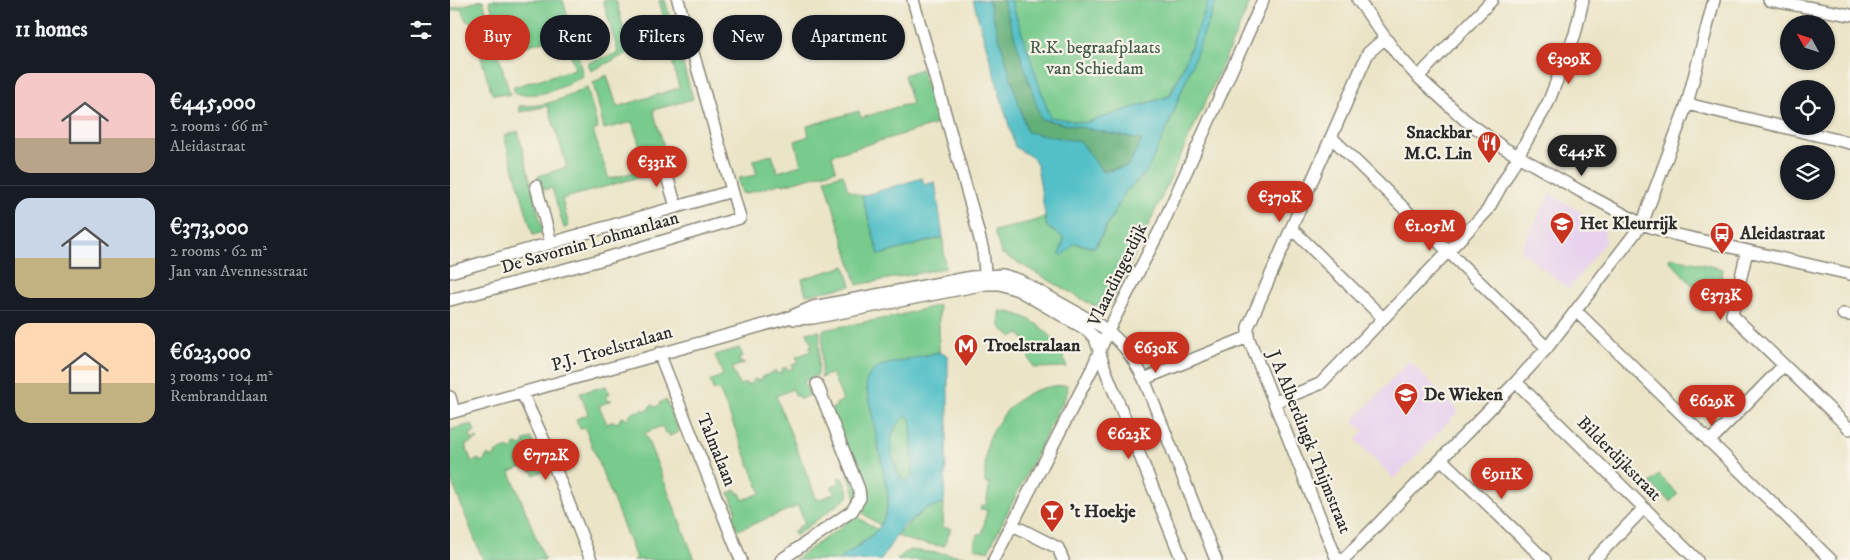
<!DOCTYPE html>
<html lang="en">
<head>
<meta charset="utf-8">
<style>
	:root { --surface:#171b24; --page:#20242c; --text:#f1f3f6; --muted:#9ea1a6; --line:#363941; --accent:#c8321e }
	body { margin:0; font-family:"IM FELL DW Pica",serif; background:var(--page); color:var(--text); height:100vh; display:flex; flex-direction:column; font-size:19px; white-space:nowrap }
	* { box-sizing:border-box; margin:0 }
	p { font-size:16px; color:var(--muted) }
	.icon { flex:none; width:28px; height:28px; fill:none; stroke:currentColor; stroke-width:2; stroke-linecap:round; stroke-linejoin:round }
	.map { position:relative; flex:1; overflow:hidden }
	.side { display:flex; flex-direction:column; background:var(--surface); width:450px }
	.side>* { flex:none }
	.guide { position:absolute; left:15px; top:15px; width:475px; height:45px; display:flex; gap:10px }
	.needle { width:32px; rotate:310deg }
	.tools { position:absolute; left:1330px; top:15px; display:grid; gap:10px }
	.tools a { display:grid; place-items:center; width:55px; height:55px; border-radius:50%; background:var(--surface); box-shadow:0 1px 4px #0004; font-size:25px }
	.price { position:absolute; translate:-50% -42px; padding:0 11px; border-radius:18px; background:var(--accent); color:#fff; font-size:16px; line-height:32px; filter:drop-shadow(0 1px 2px #0008) }
	.price::after { content:''; position:absolute; left:50%; top:30px; width:15px; height:11px; margin-left:-8px; background:inherit; clip-path:polygon(0 0,100% 0,50% 100%) }
	.price.active { background:#222; color:#fff }
	ul { padding:0; list-style:none }
	li { display:flex; align-items:center; gap:15px; height:125px; padding:0 15px }
	li+li { border-top:1px solid var(--line) }
	li span { display:grid; place-items:center; flex:none; width:140px; height:100px; border-radius:15px; color:#555 }
	li>.icon { margin-inline-start:auto }
	span .icon { width:60px; height:60px; fill:#fffc; stroke-width:1 }
	li b { font-size:21px }
	h2 { display:flex; justify-content:space-between; align-items:center; height:60px; padding:0 15px; font-size:21px }
	.tag { padding:0 18px; border-radius:22px; background:var(--surface); box-shadow:0 1px 4px #0004; font-size:18px; line-height:45px }
	.tag.active { background:var(--accent); color:#fff }
	main { display:flex; flex:1; min-height:0 }
	.map>svg:first-child { display:block }
</style>
</head>
<body>
<main>
<section class="side">
<h2>11 homes<svg class="icon" aria-label="filters" viewBox="0 0 24 24"><path d="M4 7h16M4 17h16"/><circle cx="9" cy="7" r="2"/><circle cx="15" cy="17" r="2"/></svg></h2>
<ul>
<li><span style="background:linear-gradient(#f6c9c9 65%,#b9a48a 0)"><svg class="icon" aria-label="home" viewBox="0 0 24 24"><path d="M3 11l9-7 9 7M6 9v11h12V9"/></svg></span><div><b>€445,000</b><p>2 rooms · 66 m²</p><p>Aleidastraat</p></div></li>
<li><span style="background:linear-gradient(#c9d6e8 60%,#c2b280 0)"><svg class="icon" aria-label="home" viewBox="0 0 24 24"><path d="M3 11l9-7 9 7M6 9v11h12V9"/></svg></span><div><b>€373,000</b><p>2 rooms · 62 m²</p><p>Jan van Avennesstraat</p></div></li>
<li><span style="background:linear-gradient(#ffd9b3 60%,#c2b280 0)"><svg class="icon" aria-label="home" viewBox="0 0 24 24"><path d="M3 11l9-7 9 7M6 9v11h12V9"/></svg></span><div><b>€623,000</b><p>3 rooms · 104 m²</p><p>Rembrandtlaan</p></div></li>
</ul>
</section>
<div class="map">
<svg width="1400" height="560" viewBox="0 0 1400 560">
	<rect width="100%" height="100%" fill="#f7f3e8"/>
	<filter id="ink" filterUnits="userSpaceOnUse"><feTurbulence type="fractalNoise" baseFrequency=".02" numOctaves="2"/><feDisplacementMap in="SourceGraphic" scale="10" xChannelSelector="R" yChannelSelector="G"/><feConvolveMatrix kernelMatrix="1 2 1 2 8 2 1 2 1" color-interpolation-filters="sRGB"/></filter>
	<filter id="wash" filterUnits="userSpaceOnUse"><feTurbulence type="fractalNoise" baseFrequency=".0096" numOctaves="4" result="noise"/><feDisplacementMap in="SourceGraphic" scale="20" xChannelSelector="R" yChannelSelector="G"/><feGaussianBlur stdDeviation="1.12" result="paint"/><feColorMatrix in="noise" values="0 0 0 0 0 0 0 0 0 0 0 0 0 0 0 0 0 1.4 0 .05"/><feComposite in="paint" operator="in"/></filter>
	<g filter="url(#wash)">
		<rect width="100%" height="100%" fill="#ebe5c8"/>
		<path fill="#e8d2ee" d="M1100,194L1153,225L1156,241L1119,289L1070,250Z
			M959,361L1009,411L944,479L906,440L914,431L903,421Z"/>
		<path fill="#78cb8d" stroke="#527b5c" d="M33,0L60,95L42,94L20,21H16L12,9L0,11V9Z
			M39,0H113L122,33L54,52Z
			M153,0H166L180,52L141,71L138,63L168,53Z
			M209,0H215L225,37L186,49L181,30L214,19Z
			M561,0H759L732,70L719,96L635,123L600,118Z
			M767,0H801L766,79L663,302L644,306L551,253L544,231L588,220L595,216L597,227L613,237V242L610,254L625,243L640,247L647,245L676,191L693,177L719,124Z
			M124,38L133,76C108,89 94,97 65,94L63,87L125,69L117,41Z
			M231,58L243,99L203,110L217,157L195,162L182,122L154,129L143,83L157,75L167,107L229,88L222,60Z
			M471,69L487,124L382,155L386,170L333,185L332,183L294,194L292,193L288,180L289,178L307,175L303,160L322,155L328,172L351,165L345,141L359,136L357,126L409,111L411,118L450,106L462,104L454,75Z
			M137,87L148,129L143,131L159,179L195,169L196,175L112,199L119,226L114,228L102,188L93,190L88,176L117,167L98,106L70,112L69,106C96,107 113,99 137,87Z
			M68,131L93,232L83,235L54,136Z
			M393,174L398,190L412,196L429,255L493,237L495,268L407,285L375,179Z
			M1220,257L1273,269L1265,305L1259,303L1219,260Z
			M395,266L401,286L356,295L352,279Z
			M489,305V352L430,366L416,384L438,495L436,513L431,526L415,515L409,509L380,409L386,407V404L393,400L382,373L371,378L373,330L447,316Z
			M550,311C583,314 608,336 617,367L584,368L577,354L582,350L569,333L562,337L550,327Z
			M370,331L368,375L354,381L360,395L350,399L348,395L346,396L343,389L326,396L367,500L384,494L382,486L390,483L388,478L392,477L399,494L398,497L345,536L343,531L348,529V527L355,524L348,506L288,530L283,517L286,510L279,493L286,490L288,494L290,493L293,500L311,493L269,389L264,391L260,381L273,375L265,355L289,348L293,356L289,358L290,363H295L282,368L289,385L296,383L297,385L303,383L302,381L306,379L307,381L313,379L312,377L326,371L327,374L333,372L332,369L336,367L337,370L343,368L342,365L349,362L346,357L361,351L359,347L362,345L357,332Z
			M617,385L618,391L538,551L524,548L527,534H532L537,510L530,509L531,506L536,505L540,483H535C535,471 535,459 537,447C538,439 543,430 548,423C565,396 586,386 617,385Z
			M156,386L160,394L156,396L158,401L162,400L149,406L157,424L164,421L165,423L170,421V418L174,417L175,419L180,417V414L193,409L194,411L200,409L199,407L203,405L205,407L210,405L209,403L216,400L229,432L219,436L218,432L215,433L212,426L195,433L245,560H183L186,558L135,428L130,429L126,419L138,414L130,393Z
			M459,416L461,419L463,476L456,481C437,474 434,421 459,416Z
			M22,424L25,432L20,434L22,440L27,438L28,439L15,445L22,462L29,459L30,462L36,459L35,457L39,455L40,458L46,455L45,453L58,448L60,450L65,448L64,445L68,444L70,446L75,444L74,441L81,438L94,471L84,475L83,471H80L77,465L60,472L95,560H33L0,477V430Z
			M1209,475L1228,494L1220,502L1200,483Z
			M494,503L493,528H501L494,546C479,544 460,543 446,535L475,509Z
			M404,515L428,530L389,560H344L397,523L396,519Z
			M460,550L514,556L513,560H447L453,554Z"/>
		<path fill="#62af78" stroke="#466d52" d="M538,0H553L591,119L692,140L678,166L652,171L577,132Z"/>
		<path fill="#52c0c7" stroke="#3e7679" fill-rule="evenodd" d="M523,0H538L577,132L631,142L651,170L654,172L678,166L692,140L591,119L553,0H561L600,117L635,123L720,96L732,70L759,0H767L719,124L696,173L676,191L645,247H640L625,243L612,256L610,254L613,242V237L597,227L587,165L583,158L565,147Z
			M472,178L474,185L485,182L493,237L429,255L412,196Z
			M489,352L498,356V413L494,503L475,509L451,528L431,560H389C414,541 439,531 438,495L416,384L417,379L421,373L430,366ZM457,416L461,419L463,476L456,481C449,478 447,472 445,465C439,446 437,429 457,416Z"/>
	</g>
	<g filter="url(#ink)">
		<g fill="none" stroke-linecap="round" stroke-linejoin="round">
			<defs>
				<path id="street" d="M463,0L523,212L533,251L536,282
					M908,0L947,54L968,77L1015,120L1054,148L1130,191L1192,224L1223,234L1400,274
					M1319,0L1400,15
					M968,77L1042,0
					M1237,104L1400,143
					M881,137L1097,348
					M213,162L226,207
					M86,186L101,243
					M842,229L933,318
					M1297,251L1282,315L1400,429
					M0,272L282,191
					M0,300L150,260L290,218L228,0
					M1126,311L1381,560
					M1393,314L1400,315
					M344,319L363,318L536,284H550L568,290L637,330L645,338L655,369L732,560
					M798,337L887,560
					M209,353L291,560
					M694,379L798,337V327L918,53L934,39
					M1066,382L1247,560
					M72,393L96,445L141,560
					M0,397L4,412
					M825,402L870,384L1037,211L1098,103L1125,34L1133,0
					M0,413L335,319L363,307L522,277L552,275L569,280L649,325C671,339 682,356 694,379L766,560
					M1259,442L1334,365
					M991,459L1095,560
					M563,525L608,548L613,560
					M331,560L402,511L410,498L409,489L367,384
					M544,560L642,369L658,331L711,228L813,0
					M893,560L1066,382L1097,348L1192,224L1237,104L1264,0
					M1144,560L1194,508"/>
			</defs>
			<use href="#street" stroke="#8b887a" stroke-width="14"/>
			<use href="#street" stroke="#fff" stroke-width="11"/>
		</g>
	</g>
	<defs>
		<symbol id="restaurant-pin" viewBox="-11 -11 22 30"><path d="M0 17L-7.5 6A9.5 9.5 0 1 1 7.5 6Z" fill="#c8321e" stroke="#f7f3e8"/><path d="M-5-6h1v4h1v-4h1v4h1v-4h1v5L-1.5 .5V6h-2V.5L-5-1ZM5-6V6H3V1.5H1.5Q1.5-4 5-6Z" fill="#fff"/></symbol>
		<symbol id="school-pin" viewBox="-11 -11 22 30"><path d="M0 17L-7.5 6A9.5 9.5 0 1 1 7.5 6Z" fill="#c8321e" stroke="#f7f3e8"/><path d="M0-5L7-2L0 1L-7-2ZM-4 1L0 2.5L4 1V4Q0 6-4 4Z" fill="#fff"/></symbol>
		<symbol id="bus-pin" viewBox="-11 -11 22 30"><path d="M0 17L-7.5 6A9.5 9.5 0 1 1 7.5 6Z" fill="#c8321e" stroke="#f7f3e8"/><path d="M-5-6H5V4H4V6H2V4H-2V6H-4V4H-5ZM-3.5-4V0h7V-4ZM-3.5 1.2v1.5H-2V1.2ZM2 1.2v1.5H3.5V1.2Z" fill="#fff"/></symbol>
		<symbol id="metro-pin" viewBox="-11 -11 22 30"><path d="M0 17L-7.5 6A9.5 9.5 0 1 1 7.5 6Z" fill="#c8321e" stroke="#f7f3e8"/><path d="M-5.5 5V-5H-3L0 0L3-5H5.5V5H3V-.5L0 4L-3-.5V5Z" fill="#fff"/></symbol>
		<symbol id="bar-pin" viewBox="-11 -11 22 30"><path d="M0 17L-7.5 6A9.5 9.5 0 1 1 7.5 6Z" fill="#c8321e" stroke="#f7f3e8"/><path d="M-6-5H6L.8 .8V4.5H3.5V6h-7V4.5H-.8V.8Z" fill="#fff"/></symbol>
	</defs>
	<g fill-rule="evenodd">
		<use href="#restaurant-pin" x="1025" y="129" width="28" height="38"/>
		<use href="#school-pin" x="1098" y="210" width="28" height="38"/>
		<use href="#bus-pin" x="1258" y="220" width="28" height="38"/>
		<use href="#metro-pin" x="502" y="332" width="28" height="38"/>
		<use href="#school-pin" x="942" y="381" width="28" height="38"/>
		<use href="#bar-pin" x="588" y="498" width="28" height="38"/>
	</g>
	<g text-anchor="middle" dominant-baseline="central" stroke-width="4.5" stroke-linejoin="round" paint-order="stroke">
		<g font-size="18" fill="#425b48" stroke="#f7f3e8">
			<text x="645" y="48">R.K. begraafplaats<tspan x="645" dy="21">van Schiedam</tspan></text>
		</g>
		<g font-size="18" font-weight="bold" fill="#2b2b2b" stroke="#f7f3e8" text-anchor="start">
			<text x="1022" y="133" text-anchor="end">Snackbar<tspan x="1022" dy="21">M.C. Lin</tspan></text>
			<text x="1130" y="224">Het Kleurrijk</text>
			<text x="1290" y="234">Aleidastraat</text>
			<text x="534" y="346">Troelstralaan</text>
			<text x="974" y="395">De Wieken</text>
			<text x="620" y="512">'t Hoekje</text>
		</g>
		<g font-size="18" fill="#2b2b2b" stroke="#f7f3e8">
			<text transform="translate(140 243) rotate(-16)">De Savornin Lohmanlaan</text>
			<text transform="translate(668 275) rotate(-64)">Vlaardingerdijk</text>
			<text transform="translate(162 349) rotate(-16)">P.J. Troelstralaan</text>
			<text transform="translate(859 442) rotate(68)">J A Alberdingk Thijmstraat</text>
			<text transform="translate(266 450) rotate(68)">Talmalaan</text>
			<text transform="translate(1169 459) rotate(45)">Bilderdijkstraat</text>
		</g>
	</g>
</svg>
<div class="tools">
<a><svg class="needle" viewBox="-14 -14 28 28"><path d="M0-13l5 13h-10z" fill="#e53935"/><path d="M0 13l5-13h-10z" fill="#9ea1a6"/></svg></a>
<a><svg class="icon" aria-label="locate" viewBox="0 0 24 24"><circle cx="12" cy="12" r="6"/><path d="M12 2v4M12 18v4M2 12h4M18 12h4"/></svg></a>
<a><svg class="icon" aria-label="layers" viewBox="0 0 24 24"><path d="M12 4l9 5-9 5-9-5zM3 14l9 5 9-5"/></svg></a>
</div>
<b class="price" style="left:1119px;top:85px">€309K</b>
<b class="price active" style="left:1132px;top:177px">€445K</b>
<b class="price" style="left:207px;top:188px">€331K</b>
<b class="price" style="left:830px;top:223px">€370K</b>
<b class="price" style="left:980px;top:252px">€1.05M</b>
<b class="price" style="left:1271px;top:321px">€373K</b>
<b class="price" style="left:706px;top:374px">€630K</b>
<b class="price" style="left:1262px;top:427px">€629K</b>
<b class="price" style="left:679px;top:460px">€623K</b>
<b class="price" style="left:96px;top:481px">€772K</b>
<b class="price" style="left:1052px;top:500px">€911K</b>
<div class="guide">
<a class="tag active">Buy</a>
<a class="tag">Rent</a>
<a class="tag">Filters</a>
<a class="tag">New</a>
<a class="tag">Apartment</a>
</div>
</div>
</main>
</body>
</html>
